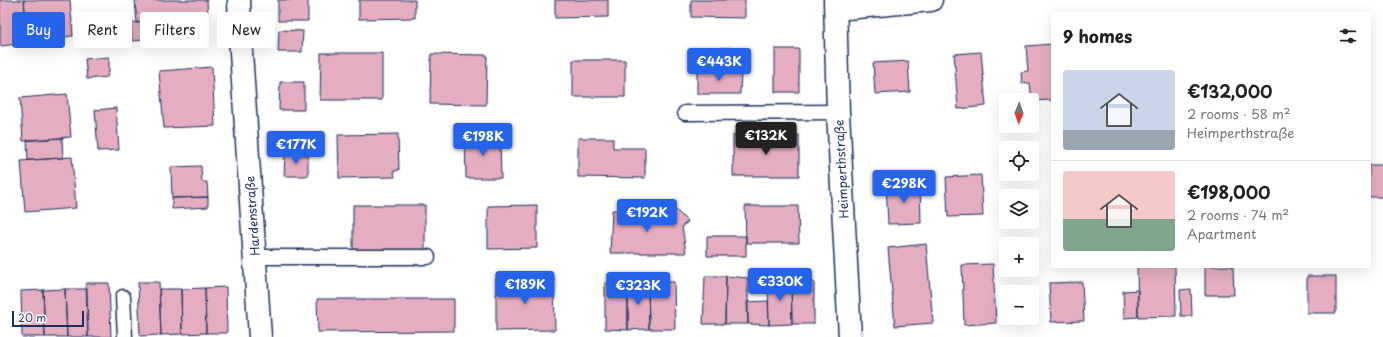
<!DOCTYPE html>
<html lang="en">
<head>
<meta charset="utf-8">
<style>
	:root { --surface:#fff; --page:#f2f2f2; --text:#202124; --muted:#757577; --line:#e0e0e0; --accent:#2563eb }
	body { margin:0; font-family:"Playpen Sans",sans-serif; background:var(--page); color:var(--text); height:100vh; display:flex; flex-direction:column; font-size:15px; white-space:nowrap }
	* { box-sizing:border-box; margin:0 }
	p { font-size:13px; color:var(--muted) }
	.icon { flex:none; width:22px; height:22px; fill:none; stroke:currentColor; stroke-width:2; stroke-linecap:round; stroke-linejoin:round }
	.map { position:relative; flex:1; overflow:hidden }
	.drawer { position:absolute; left:1051px; top:12px; width:320px; height:256px; display:flex; flex-direction:column; background:var(--surface); border-radius:4px; box-shadow:0 4px 16px #0002 }
	.drawer>* { flex:none }
	.banner { position:absolute; left:12px; top:12px; width:380px; height:36px; display:flex; gap:8px }
	.needle { width:26px; rotate:181deg }
	.buttons { position:absolute; left:999px; top:93px; display:grid; gap:8px }
	.buttons a { display:grid; place-items:center; width:40px; height:40px; border-radius:4px; background:var(--surface); box-shadow:0 4px 16px #0002; font-size:20px }
	.scale { position:absolute; left:12px; bottom:10px; width:72px; box-sizing:border-box; padding-left:4px; border:2px solid #1b2f5e; border-top:0; font-size:11px; line-height:14px; white-space:nowrap; color:#1b2f5e; -webkit-text-stroke:3px #fff; paint-order:stroke }
	.price { position:absolute; translate:-50% -34px; padding:0 9px; border-radius:4px; background:var(--accent); color:#fff; font-size:13px; line-height:26px; filter:drop-shadow(0 1px 2px #0008) }
	.price::after { content:''; position:absolute; left:50%; top:24px; width:12px; height:9px; margin-left:-6px; background:inherit; clip-path:polygon(0 0,100% 0,50% 100%) }
	.price.on { background:#222; color:#fff }
	ul { padding:0; list-style:none }
	li { display:flex; align-items:center; gap:12px; height:100px; padding:0 12px }
	li+li { border-top:1px solid var(--line) }
	li span { display:grid; place-items:center; flex:none; width:112px; height:80px; border-radius:4px; color:#555 }
	li>.icon { margin-inline-start:auto }
	span .icon { width:48px; height:48px; fill:#fffc; stroke-width:1 }
	li b { font-size:17px }
	h2 { display:flex; justify-content:space-between; align-items:center; height:48px; padding:0 12px; font-size:17px }
	.tag { padding:0 14px; border-radius:4px; background:var(--surface); box-shadow:0 4px 16px #0002; font-size:14px; line-height:36px }
	.tag.on { background:var(--accent); color:#fff }
	.map>svg:first-child { display:block }
</style>
</head>
<body>
<div class="map">
<svg width="1383" height="337" viewBox="0 0 1383 337">
	<rect width="100%" height="100%" fill="#fff"/>
	<filter id="ink" filterUnits="userSpaceOnUse"><feTurbulence type="fractalNoise" baseFrequency=".025" numOctaves="2"/><feDisplacementMap in="SourceGraphic" scale="8" xChannelSelector="R" yChannelSelector="G"/><feConvolveMatrix kernelMatrix="1 2 1 2 8 2 1 2 1" color-interpolation-filters="sRGB"/></filter>
	<g filter="url(#ink)">
		<path fill="#e4adc1" stroke="#1b2f5e" d="M0,0H24L28,43L0,46Z
			M24,0H70L73,36L28,40Z
			M135,0H207L208,18L137,23Z
			M278,0H308V21H278Z
			M359,0H415V18L359,19Z
			M555,0H608V17L555,18Z
			M691,0H745V18L691,17Z
			M161,21L162,38L132,41L131,23Z
			M279,30L303,31L302,52H278Z
			M1053,44V100L1032,101L1030,83L1022,84L1021,72L1028,71L1026,46Z
			M697,48H741V71H697Z
			M775,49H799V92H775Z
			M981,52L986,106L958,109L954,54Z
			M321,53H382V100H320Z
			M431,54L487,55L486,105L430,104Z
			M109,57V71L107,77L87,79L85,59Z
			M573,60H625V97H573Z
			M908,61L910,92L875,94L873,63Z
			M212,67L215,126L164,128L159,71Z
			M697,71H741L740,94H697Z
			M280,82H304V110H279Z
			M67,94L71,137L23,141L20,98Z
			M116,108L119,150L98,151L95,110Z
			M398,134L399,170L394,171L395,177L339,178L338,135Z
			M733,135H799V176H733Z
			M465,136L500,137L501,178H466Z
			M62,138L63,158L28,160L27,140Z
			M578,138H613V148H645V178L578,177Z
			M285,154L308,155V176H284Z
			M72,157L76,208L25,212L21,161Z
			M1369,165H1383V197H1369Z
			M201,166L202,182H207L208,197L172,198L171,167Z
			M981,175L983,216L948,217L946,177Z
			M920,183L921,223L888,224L886,185Z
			M208,197V207L172,209V198Z
			M353,205H425V250H353Z
			M537,205V248L488,249V206Z
			M745,206H798L799,243H746Z
			M612,210L648,212V215L671,216L676,210L688,222L682,226L686,253H610Z
			M707,236H746V256H707Z
			M926,244L933,323L895,326L888,248Z
			M993,264L996,323L964,325L962,265Z
			M1137,266H1175L1176,316L1138,317Z
			M1205,266H1233L1234,295H1205Z
			M705,276H726L725,324H703Z
			M726,276L748,278V324H725Z
			M1307,276H1336V313H1307Z
			M496,279H554L555,330L496,331Z
			M791,280L814,282V324H792Z
			M791,280L792,324L769,325L768,281Z
			M138,282H159L161,335L140,336Z
			M648,282H674L675,329H649Z
			M648,282L649,329L628,330V283Z
			M1082,282L1084,321L1051,322L1049,283Z
			M86,283H109L111,337H88Z
			M605,283H628V330L605,329Z
			M226,287L227,333H206L205,288Z
			M205,288L206,333L182,334L181,289Z
			M65,289L67,337H45L43,290Z
			M65,289H87L88,337H67Z
			M159,289H181L182,334L161,335Z
			M1191,289L1192,316H1181L1180,290Z
			M43,290L45,337H22L21,291Z
			M1138,290V317L1124,318L1123,291Z
			M317,299H454V331L318,332Z
			M768,301L769,325L748,324L747,302Z"/>
		<g fill="none" stroke-linecap="round" stroke-linejoin="round">
			<defs>
				<path id="service" d="M685,113L838,112
					M255,257H428
					M123,297L125,337"/>
				<path id="minor" d="M239,0L241,52L260,337
					M835,0L838,112L850,337
					M836,9L931,0"/>
			</defs>
			<use href="#service" stroke="#1b2f5e" stroke-width="17"/>
			<use href="#minor" stroke="#1b2f5e" stroke-width="25"/>
			<use href="#service" stroke="#fff" stroke-width="14"/>
			<use href="#minor" stroke="#fff" stroke-width="22"/>
		</g>
	</g>
	<g text-anchor="middle" dominant-baseline="central" stroke-width="3" stroke-linejoin="round" paint-order="stroke">
		<g font-size="12" fill="#1b2f5e" stroke="#fff">
			<text transform="translate(841 169) rotate(-93)">Heimperthstraße</text>
			<text transform="translate(252 216) rotate(-94)">Hardenstraße</text>
		</g>
	</g>
</svg>
<div class="buttons">
<a><svg class="needle" viewBox="-14 -14 28 28"><path d="M0-13l5 13h-10z" fill="#e53935"/><path d="M0 13l5-13h-10z" fill="#757577"/></svg></a>
<a><svg class="icon" aria-label="locate" viewBox="0 0 24 24"><circle cx="12" cy="12" r="6"/><path d="M12 2v4M12 18v4M2 12h4M18 12h4"/></svg></a>
<a><svg class="icon" aria-label="layers" viewBox="0 0 24 24"><path d="M12 4l9 5-9 5-9-5zM3 14l9 5 9-5"/></svg></a>
<a>+</a>
<a>−</a>
</div>
<div class="scale">20 m</div>
<b class="price" style="left:719px;top:82px">€443K</b>
<b class="price on" style="left:766px;top:156px">€132K</b>
<b class="price" style="left:483px;top:157px">€198K</b>
<b class="price" style="left:296px;top:165px">€177K</b>
<b class="price" style="left:904px;top:204px">€298K</b>
<b class="price" style="left:647px;top:233px">€192K</b>
<b class="price" style="left:780px;top:302px">€330K</b>
<b class="price" style="left:525px;top:305px">€189K</b>
<b class="price" style="left:638px;top:306px">€323K</b>
<div class="banner">
<a class="tag on">Buy</a>
<a class="tag">Rent</a>
<a class="tag">Filters</a>
<a class="tag">New</a>
</div>
<section class="drawer">
<h2>9 homes<svg class="icon" aria-label="filters" viewBox="0 0 24 24"><path d="M4 7h16M4 17h16"/><circle cx="9" cy="7" r="2"/><circle cx="15" cy="17" r="2"/></svg></h2>
<ul>
<li><span style="background:linear-gradient(#c9d6e8 75%,#9aa5b1 0)"><svg class="icon" aria-label="home" viewBox="0 0 24 24"><path d="M3 11l9-7 9 7M6 9v11h12V9"/></svg></span><div><b>€132,000</b><p>2 rooms · 58 m²</p><p>Heimperthstraße</p></div></li>
<li><span style="background:linear-gradient(#f6c9c9 60%,#7fa58c 0)"><svg class="icon" aria-label="home" viewBox="0 0 24 24"><path d="M3 11l9-7 9 7M6 9v11h12V9"/></svg></span><div><b>€198,000</b><p>2 rooms · 74 m²</p><p>Apartment</p></div></li>
</ul>
</section>
</div>
</body>
</html>
